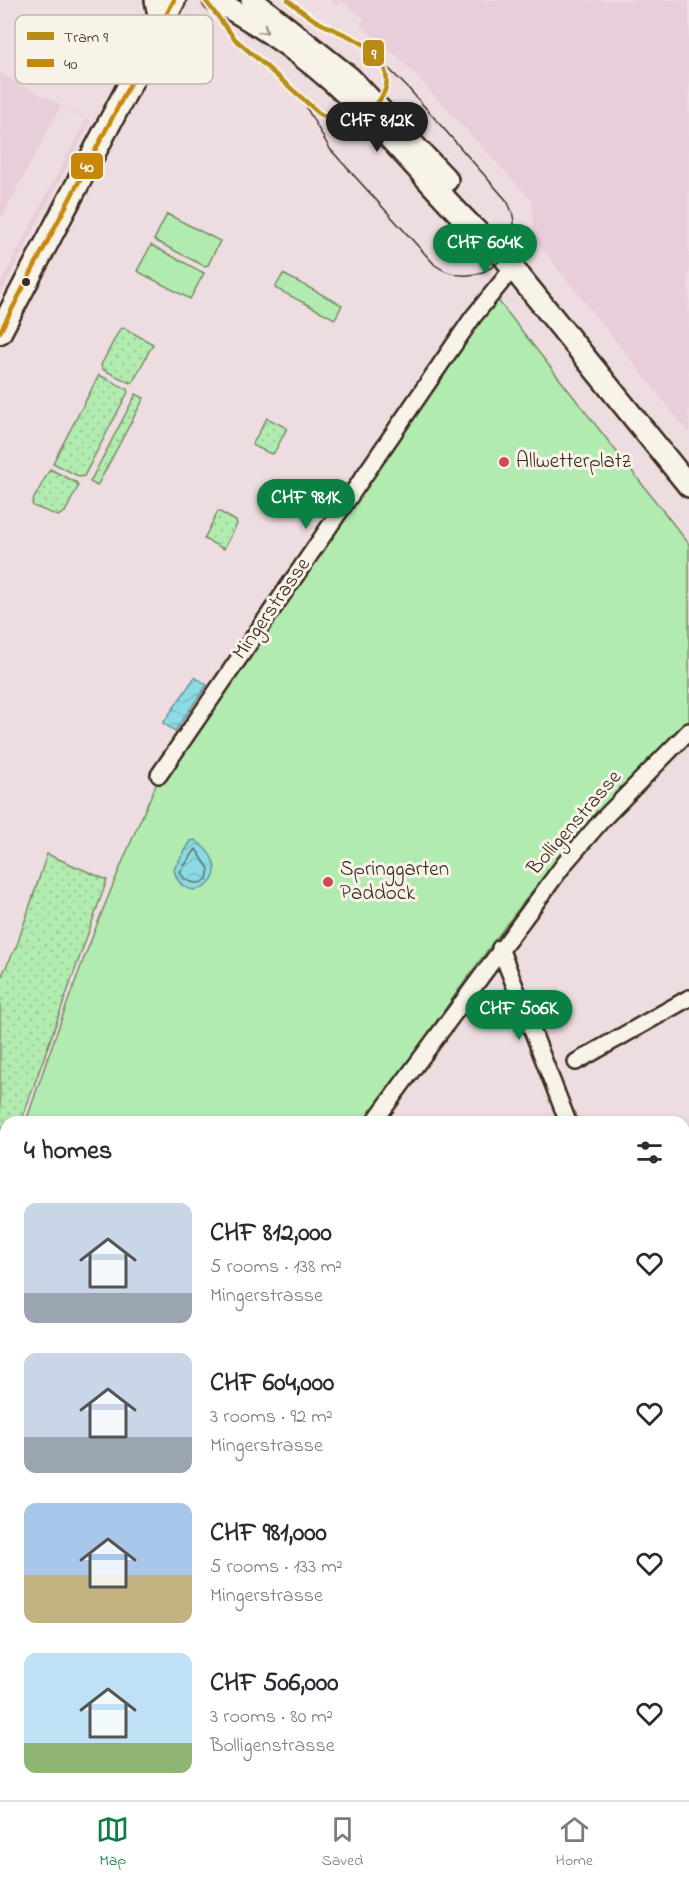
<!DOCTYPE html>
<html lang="en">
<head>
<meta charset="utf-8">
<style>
	:root { --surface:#fff; --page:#f2f2f3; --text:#2b2b33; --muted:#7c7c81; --line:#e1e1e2; --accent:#0b8043 }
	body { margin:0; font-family:"Indie Flower",sans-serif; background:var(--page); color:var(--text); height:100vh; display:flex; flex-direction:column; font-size:22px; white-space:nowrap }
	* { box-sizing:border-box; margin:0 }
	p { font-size:20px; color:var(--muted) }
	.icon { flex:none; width:33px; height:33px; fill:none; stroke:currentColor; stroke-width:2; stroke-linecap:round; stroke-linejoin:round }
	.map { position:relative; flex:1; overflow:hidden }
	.details { position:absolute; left:0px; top:1116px; width:690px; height:684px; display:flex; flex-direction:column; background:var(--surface); border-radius:18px 18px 0 0; box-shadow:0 3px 9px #0003 }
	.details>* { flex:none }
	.price { position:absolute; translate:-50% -51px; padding:0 14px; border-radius:21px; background:var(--accent); color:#fff; font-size:20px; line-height:39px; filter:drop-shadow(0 2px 3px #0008) }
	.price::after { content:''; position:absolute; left:50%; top:36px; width:18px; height:14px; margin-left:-9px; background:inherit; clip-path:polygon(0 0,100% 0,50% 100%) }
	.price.current { background:#222; color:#fff }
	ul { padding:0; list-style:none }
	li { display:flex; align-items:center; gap:18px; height:150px; padding:0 24px }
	li span { display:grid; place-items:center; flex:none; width:168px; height:120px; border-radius:12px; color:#555 }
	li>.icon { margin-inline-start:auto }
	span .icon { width:72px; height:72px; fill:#fffc; stroke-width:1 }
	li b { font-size:26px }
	h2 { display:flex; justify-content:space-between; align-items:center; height:72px; padding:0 24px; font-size:26px }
	.dock { display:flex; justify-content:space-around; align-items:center; height:84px; border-top:2px solid var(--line); background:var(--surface); font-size:16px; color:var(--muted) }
	.dock a { display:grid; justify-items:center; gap:3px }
	.dock .current { color:var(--accent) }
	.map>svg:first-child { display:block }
</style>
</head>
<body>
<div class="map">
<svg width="689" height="1800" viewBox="0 0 689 1800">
	<defs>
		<pattern id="green-dots" width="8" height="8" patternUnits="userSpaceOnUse" patternTransform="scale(1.5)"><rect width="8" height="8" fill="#b1ebaf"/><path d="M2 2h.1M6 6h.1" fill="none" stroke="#99ca96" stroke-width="1.8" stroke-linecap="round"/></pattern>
		<pattern id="water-waves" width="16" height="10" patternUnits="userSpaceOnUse" patternTransform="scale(1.5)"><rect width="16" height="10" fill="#8adbe4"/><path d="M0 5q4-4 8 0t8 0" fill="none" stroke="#78bcc3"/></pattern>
	</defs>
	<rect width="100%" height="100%" fill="#eedde0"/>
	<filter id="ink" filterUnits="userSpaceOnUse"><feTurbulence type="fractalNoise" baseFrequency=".0167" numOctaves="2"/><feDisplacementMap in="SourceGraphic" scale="12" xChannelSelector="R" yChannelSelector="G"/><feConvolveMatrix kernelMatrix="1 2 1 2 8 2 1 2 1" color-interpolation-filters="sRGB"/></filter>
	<g filter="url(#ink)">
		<path fill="#e8ceda" d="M329,0H689V433L534,239L532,201L399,58L361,26L364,19L341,0L336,5Z
			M0,73L91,121L0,294V284L86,119L61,106L0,221Z
			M513,1794H678L682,1800H517Z"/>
		<path fill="url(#green-dots)" stroke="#768a66" stroke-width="1.5" d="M124,328L153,344L133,382L130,383L102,369L101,365L120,329Z
			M99,375L127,389L128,392L84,476L80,477L53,463Z
			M136,394L144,398L97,486L90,482Z
			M267,418L287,428L274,453L271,454L252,445Z
			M50,469L77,483L78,487L65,512L58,516L33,506L32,502Z
			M218,511L236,521L237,524L224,549L204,539Z
			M47,854L107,880L21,1122H6V1133L0,1124V979L17,945Z"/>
		<path fill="#b1ebaf" stroke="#768a66" stroke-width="1.5" d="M167,214L220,241L208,265L204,266L154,240Z
			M151,245L204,273L190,299L137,271Z
			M283,274L342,305L335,319L275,288Z
			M493,294L689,544V721C657,752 625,782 596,815C511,910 439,1018 366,1122H26C65,1004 109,887 161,774Z
			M6,1184V1512L1,1516L0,1198Z"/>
		<path fill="url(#water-waves)" stroke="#6a9495" stroke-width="1.5" d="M195,677L207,685L175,731L163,723Z
			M195,840C247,878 182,913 174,869L191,841Z"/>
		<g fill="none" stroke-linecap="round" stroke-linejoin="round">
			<path stroke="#5b716d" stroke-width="1.5" d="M196,849L209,869L207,879C197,887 185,882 180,872Z"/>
			<defs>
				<path id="street" d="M159,775L473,317L513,268
					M500,948L568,1122
					M576,1062L689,998
					M374,1122L565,863L602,820L689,731
					M0,1526L6,1521
					M684,1667L689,1665
					M684,1783L689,1791
					M0,1794L6,1790
					M244,1800L253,1794"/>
				<path id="secondary" d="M156,0L161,25
					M214,0C274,31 331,76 377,125C420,169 458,217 504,257L689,486
					M252,0L350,78L447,180
					M684,1495L689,1494
					M0,1591L6,1589"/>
				<path id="primary" d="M0,332L174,0"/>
			</defs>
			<use href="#street" stroke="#3b2a1e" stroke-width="20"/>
			<use href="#secondary" stroke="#3b2a1e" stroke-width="26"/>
			<use href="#primary" stroke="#3b2a1e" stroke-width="27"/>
			<use href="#street" stroke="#f7f3e8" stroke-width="15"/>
			<use href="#secondary" stroke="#f7f3e8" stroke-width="21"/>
			<use href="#primary" stroke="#f7f3e8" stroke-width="22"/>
			<path stroke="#3b2a1e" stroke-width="1.5" d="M289,86L302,100L330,149L435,265C479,297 534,248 507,201L409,89L364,44"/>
			<defs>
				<path id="bus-1" d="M0,332L174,0"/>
			</defs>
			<use href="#bus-1" stroke="#f7f3e8" stroke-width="9"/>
			<use href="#bus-1" stroke="#c88708" stroke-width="4.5"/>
			<defs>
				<path id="tram-1" d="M205,0L235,39L320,114C330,118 340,121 351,119C373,114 394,91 384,68C372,41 345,36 322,24C309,18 299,9 288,0"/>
			</defs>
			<use href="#tram-1" stroke="#f7f3e8" stroke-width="9"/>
			<use href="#tram-1" stroke="#b98d15" stroke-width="4.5"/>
		</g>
		<defs><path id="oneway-chevron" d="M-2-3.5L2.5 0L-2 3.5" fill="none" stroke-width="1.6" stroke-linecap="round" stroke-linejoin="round" transform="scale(1.5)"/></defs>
		<use stroke="#998e83" href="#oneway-chevron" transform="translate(264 30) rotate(37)"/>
	</g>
	<circle fill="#3b2a1e" stroke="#f7f3e8" stroke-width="2" cx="26" cy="282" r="5"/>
	<g fill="#d1495b" stroke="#f7f3e8" stroke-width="2">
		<circle cx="504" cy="462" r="6"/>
		<circle cx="328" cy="882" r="6"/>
	</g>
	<g text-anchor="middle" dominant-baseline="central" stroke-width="6" stroke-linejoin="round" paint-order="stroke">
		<g font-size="21" fill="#3b2a1e" stroke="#f7f3e8" text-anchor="start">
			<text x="516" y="462">Allwetterplatz</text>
			<text x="340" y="870">Springgarten<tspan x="340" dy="24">Paddock</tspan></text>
		</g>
		<g font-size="21" fill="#3b2a1e" stroke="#f7f3e8">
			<text transform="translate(272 609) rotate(-55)">Mingerstrasse</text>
			<text transform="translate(575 823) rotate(-49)">Bolligenstrasse</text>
		</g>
	</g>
	<rect x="15" y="15" width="198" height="69" rx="9" fill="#f7f3e8" stroke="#bfb7ab" stroke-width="1.5"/>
	<rect x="27" y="32" width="27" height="8" fill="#b98d15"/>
	<rect x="27" y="59" width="27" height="8" fill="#c88708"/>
	<g font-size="16" fill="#3b2a1e">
		<text x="64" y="42">Tram 9</text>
		<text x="64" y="69">40</text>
	</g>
	<g stroke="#f7f3e8" stroke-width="2">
		<rect x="362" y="39" width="23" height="28" rx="6" fill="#b98d15"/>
		<rect x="70" y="152" width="34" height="28" rx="6" fill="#c88708"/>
	</g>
	<g font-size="16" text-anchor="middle" font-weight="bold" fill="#fff">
		<text x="374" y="59">9</text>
		<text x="87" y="172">40</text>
	</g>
</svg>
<b class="price current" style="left:377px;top:153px">CHF 812K</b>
<b class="price" style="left:485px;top:275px">CHF 604K</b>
<b class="price" style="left:306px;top:530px">CHF 981K</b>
<b class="price" style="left:519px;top:1041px">CHF 506K</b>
<section class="details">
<h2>4 homes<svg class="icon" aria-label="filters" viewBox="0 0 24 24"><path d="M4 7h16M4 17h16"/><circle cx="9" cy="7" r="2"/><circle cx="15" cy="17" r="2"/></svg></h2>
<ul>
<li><span style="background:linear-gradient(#c9d6e8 75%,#9aa5b1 0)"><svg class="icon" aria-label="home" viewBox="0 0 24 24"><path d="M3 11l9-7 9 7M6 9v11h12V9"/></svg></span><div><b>CHF 812,000</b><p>5 rooms · 138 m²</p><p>Mingerstrasse</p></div><svg class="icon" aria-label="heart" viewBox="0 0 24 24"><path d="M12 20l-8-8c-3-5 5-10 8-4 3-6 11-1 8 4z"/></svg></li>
<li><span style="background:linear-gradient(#c9d6e8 70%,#9aa5b1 0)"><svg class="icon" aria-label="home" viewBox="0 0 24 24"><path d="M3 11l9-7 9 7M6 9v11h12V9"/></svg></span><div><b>CHF 604,000</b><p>3 rooms · 92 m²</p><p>Mingerstrasse</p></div><svg class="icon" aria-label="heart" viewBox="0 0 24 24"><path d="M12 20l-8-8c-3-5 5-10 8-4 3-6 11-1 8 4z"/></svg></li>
<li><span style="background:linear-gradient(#a9c7e8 60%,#c2b280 0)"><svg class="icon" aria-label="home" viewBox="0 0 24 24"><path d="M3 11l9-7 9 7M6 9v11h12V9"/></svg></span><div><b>CHF 981,000</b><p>5 rooms · 133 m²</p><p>Mingerstrasse</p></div><svg class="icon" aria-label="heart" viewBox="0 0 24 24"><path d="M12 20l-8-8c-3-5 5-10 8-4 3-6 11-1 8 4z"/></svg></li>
<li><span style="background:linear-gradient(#bfe0f5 75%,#8fb573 0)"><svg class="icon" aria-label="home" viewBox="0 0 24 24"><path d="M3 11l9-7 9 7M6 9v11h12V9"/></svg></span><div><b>CHF 506,000</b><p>3 rooms · 80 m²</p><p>Bolligenstrasse</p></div><svg class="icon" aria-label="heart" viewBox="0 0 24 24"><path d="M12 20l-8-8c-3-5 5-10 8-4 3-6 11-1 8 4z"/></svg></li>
</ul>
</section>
</div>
<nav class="dock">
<a class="current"><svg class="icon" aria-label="map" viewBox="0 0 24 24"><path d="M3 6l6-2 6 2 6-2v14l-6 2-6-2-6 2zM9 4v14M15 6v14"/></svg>Map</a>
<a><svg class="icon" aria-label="saved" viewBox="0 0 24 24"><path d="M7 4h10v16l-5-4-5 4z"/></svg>Saved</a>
<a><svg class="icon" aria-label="home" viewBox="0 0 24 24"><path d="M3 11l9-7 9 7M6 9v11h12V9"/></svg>Home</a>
</nav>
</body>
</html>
